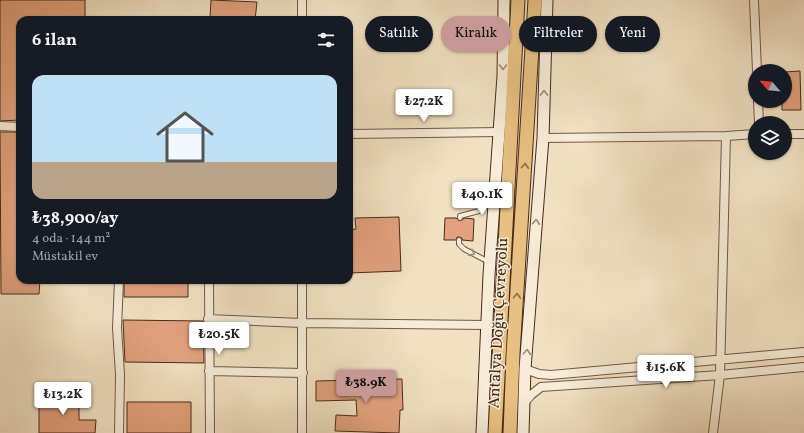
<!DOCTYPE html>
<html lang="tr">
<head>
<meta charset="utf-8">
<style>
	:root { --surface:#171b24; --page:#242831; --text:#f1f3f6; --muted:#9ea1a6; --accent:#c59692 }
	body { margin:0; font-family:Vollkorn,serif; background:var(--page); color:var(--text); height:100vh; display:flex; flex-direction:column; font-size:15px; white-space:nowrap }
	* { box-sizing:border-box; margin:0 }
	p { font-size:13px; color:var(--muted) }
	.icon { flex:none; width:22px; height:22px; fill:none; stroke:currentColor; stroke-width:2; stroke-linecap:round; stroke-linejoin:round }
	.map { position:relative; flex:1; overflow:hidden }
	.side { position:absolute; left:16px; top:16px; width:337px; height:268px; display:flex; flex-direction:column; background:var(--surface); border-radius:12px; box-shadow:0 1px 3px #0004 }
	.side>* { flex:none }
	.hud { position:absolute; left:365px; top:16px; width:379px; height:36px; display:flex; gap:8px }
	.needle { width:26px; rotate:297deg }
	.fabs { position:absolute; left:748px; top:64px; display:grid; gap:8px }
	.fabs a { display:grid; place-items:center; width:44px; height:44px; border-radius:50%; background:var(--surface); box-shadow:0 1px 3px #0004; font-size:20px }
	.price { position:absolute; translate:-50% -34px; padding:0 9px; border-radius:4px; background:#fff; color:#222; font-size:13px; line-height:26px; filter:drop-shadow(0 1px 2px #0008) }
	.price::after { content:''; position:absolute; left:50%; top:24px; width:12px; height:9px; margin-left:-6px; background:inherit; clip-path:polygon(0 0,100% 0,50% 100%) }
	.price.on { background:var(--accent); color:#111 }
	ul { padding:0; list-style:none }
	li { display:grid; align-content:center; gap:8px; height:212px; padding:0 16px }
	li span { display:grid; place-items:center; height:124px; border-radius:12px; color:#555 }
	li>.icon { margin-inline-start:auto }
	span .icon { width:72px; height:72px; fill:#fffc; stroke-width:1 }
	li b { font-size:17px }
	h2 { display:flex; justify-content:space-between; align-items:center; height:48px; padding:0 16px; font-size:17px }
	.chip { padding:0 14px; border-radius:18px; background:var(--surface); box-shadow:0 1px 3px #0004; font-size:14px; line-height:36px }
	.chip.on { background:var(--accent); color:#111 }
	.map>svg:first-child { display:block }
</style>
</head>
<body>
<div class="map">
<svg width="804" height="433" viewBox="0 0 804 433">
	<rect width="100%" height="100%" fill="#f1e1c2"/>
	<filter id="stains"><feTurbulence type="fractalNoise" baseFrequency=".005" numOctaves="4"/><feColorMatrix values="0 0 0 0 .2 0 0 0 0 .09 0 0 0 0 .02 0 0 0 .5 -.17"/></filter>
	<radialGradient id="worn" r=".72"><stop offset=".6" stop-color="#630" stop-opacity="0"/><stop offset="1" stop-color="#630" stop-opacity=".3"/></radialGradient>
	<path fill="#e1a27d" stroke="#472a1d" d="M0,0H85V20H20V120L0,121Z
		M211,0L257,2L255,20L210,18Z
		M800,71L801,110H782V101H785V72Z
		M0,132H20V280H40L39,294H1Z
		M399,217L401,271L349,273V230L356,229L355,218Z
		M445,218H456L460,221L465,218L474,219L473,241L462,240V238L459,237H457L456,240H444Z
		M124,280H188V297H124Z
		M123,320L203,321L204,363L125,362Z
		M402,379L403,410H400L399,433L335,431L336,415L357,416L356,400L316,401V381Z
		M39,397H79V420H96L95,433H39Z
		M127,402H191V433H127Z"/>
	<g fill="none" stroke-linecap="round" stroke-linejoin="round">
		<defs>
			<path id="lane" d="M460,218V216L479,211L492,200
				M459,240V244L464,249L489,262"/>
			<path id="street" d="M302,0V20
				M754,0L757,71
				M758,101L759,123
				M0,126L20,127
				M349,134L499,132
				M785,134H804
				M543,138L726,136L755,134
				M119,280L117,328L120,375L119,433
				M209,280L210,433
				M302,280V433
				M208,319L302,323L487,325
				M525,369L539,374L551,375L804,352
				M209,371L303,373
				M524,403L531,395L541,387L720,375L804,367
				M713,433L720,375L726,136"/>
			<path id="secondary" d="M482,433L489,275L503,76L504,0
				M523,433L525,369L543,138L547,0"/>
			<path id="primary" d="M495,433L518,0
				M510,433L513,354L535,0"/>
		</defs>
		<use href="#lane" stroke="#725846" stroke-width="6"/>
		<use href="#street" stroke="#725846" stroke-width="10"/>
		<use href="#secondary" stroke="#472a1d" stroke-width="13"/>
		<use href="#primary" stroke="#472a1d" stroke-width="15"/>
		<use href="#lane" stroke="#f6ecd7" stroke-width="4"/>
		<use href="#street" stroke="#f6ecd7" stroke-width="8"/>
		<use href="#secondary" stroke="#f6ecd7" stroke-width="11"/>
		<use href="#primary" stroke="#e8c081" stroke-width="13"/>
	</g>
	<defs><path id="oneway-chevron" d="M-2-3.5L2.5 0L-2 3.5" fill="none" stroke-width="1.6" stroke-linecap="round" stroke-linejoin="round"/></defs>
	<g stroke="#9e8b7a">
		<use href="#oneway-chevron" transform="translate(503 67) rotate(91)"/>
		<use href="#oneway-chevron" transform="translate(544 93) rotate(-89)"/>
		<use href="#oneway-chevron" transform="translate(536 222) rotate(-86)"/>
		<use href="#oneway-chevron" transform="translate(472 253) rotate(28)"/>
		<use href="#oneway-chevron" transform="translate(527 352) rotate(-86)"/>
	</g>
	<g stroke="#8f6e4a">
		<use href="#oneway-chevron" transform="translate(525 166) rotate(-86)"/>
		<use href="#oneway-chevron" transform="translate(517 296) rotate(-86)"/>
	</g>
	<g text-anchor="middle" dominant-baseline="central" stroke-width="3" stroke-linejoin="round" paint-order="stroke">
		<g font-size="16" fill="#472a1d" stroke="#f6ecd7">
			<text transform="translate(499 323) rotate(-87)">Antalya Doğu Çevreyolu</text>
		</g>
	</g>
	<rect width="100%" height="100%" filter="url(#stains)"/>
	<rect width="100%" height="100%" fill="url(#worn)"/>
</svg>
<div class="fabs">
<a><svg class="needle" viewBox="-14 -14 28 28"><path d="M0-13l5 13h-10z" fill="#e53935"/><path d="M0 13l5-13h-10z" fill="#9ea1a6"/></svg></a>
<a><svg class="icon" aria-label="layers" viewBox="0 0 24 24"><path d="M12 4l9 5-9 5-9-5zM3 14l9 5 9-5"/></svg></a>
</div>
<b class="price" style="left:424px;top:123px">₺27.2K</b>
<b class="price" style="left:482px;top:216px">₺40.1K</b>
<b class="price" style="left:219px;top:356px">₺20.5K</b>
<b class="price" style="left:666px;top:389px">₺15.6K</b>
<b class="price on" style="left:366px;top:404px">₺38.9K</b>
<b class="price" style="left:63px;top:416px">₺13.2K</b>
<div class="hud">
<a class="chip">Satılık</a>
<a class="chip on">Kiralık</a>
<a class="chip">Filtreler</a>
<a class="chip">Yeni</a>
</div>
<section class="side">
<h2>6 ilan<svg class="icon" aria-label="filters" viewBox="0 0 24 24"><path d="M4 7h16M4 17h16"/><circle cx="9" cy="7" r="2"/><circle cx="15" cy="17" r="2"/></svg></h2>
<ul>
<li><span style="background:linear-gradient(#bfe0f5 70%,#b9a48a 0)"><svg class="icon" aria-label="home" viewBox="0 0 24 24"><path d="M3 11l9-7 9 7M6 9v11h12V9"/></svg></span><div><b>₺38,900/ay</b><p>4 oda · 144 m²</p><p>Müstakil ev</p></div></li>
</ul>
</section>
</div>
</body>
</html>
